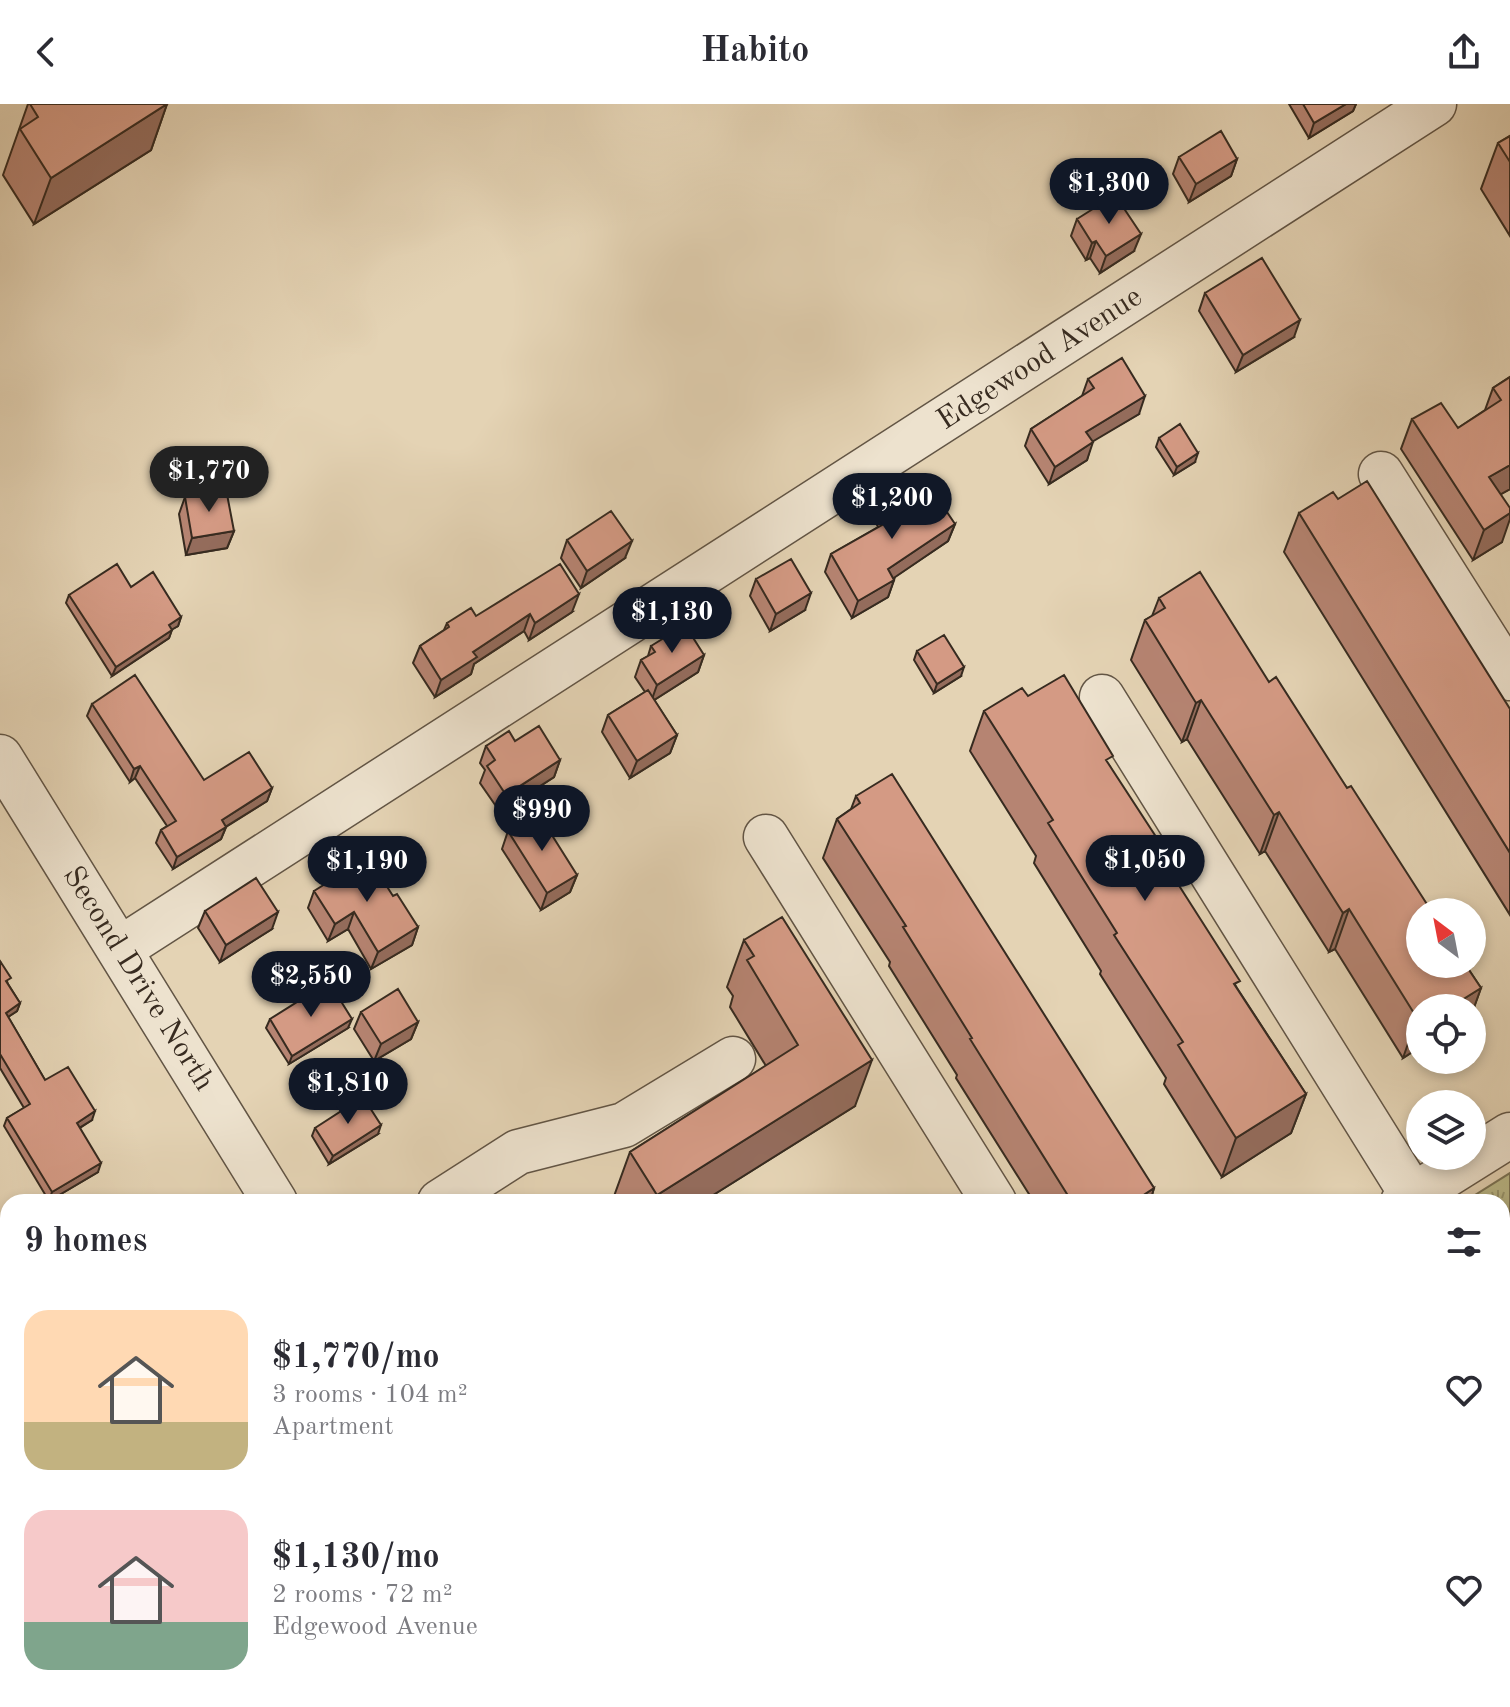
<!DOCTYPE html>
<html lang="en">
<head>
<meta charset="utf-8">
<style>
	:root { --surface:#fff; --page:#f7f7f7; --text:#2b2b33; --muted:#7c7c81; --accent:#111827 }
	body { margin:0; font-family:"Old Standard TT",serif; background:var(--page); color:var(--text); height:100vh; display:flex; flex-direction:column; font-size:30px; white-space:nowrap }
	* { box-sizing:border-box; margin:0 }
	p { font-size:26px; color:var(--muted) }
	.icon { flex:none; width:44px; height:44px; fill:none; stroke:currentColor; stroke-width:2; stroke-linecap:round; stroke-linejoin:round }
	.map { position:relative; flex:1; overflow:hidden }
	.drawer { position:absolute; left:0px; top:1090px; width:1510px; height:514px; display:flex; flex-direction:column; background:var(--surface); border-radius:24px 24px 0 0; box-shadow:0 4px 12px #0003 }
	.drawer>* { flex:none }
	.needle { width:52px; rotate:328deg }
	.tools { position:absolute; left:1406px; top:794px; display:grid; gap:16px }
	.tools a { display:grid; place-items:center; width:80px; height:80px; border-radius:50%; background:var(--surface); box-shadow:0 4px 12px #0003; font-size:40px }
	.price { position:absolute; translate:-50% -68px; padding:0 18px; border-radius:28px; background:var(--accent); color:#fff; font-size:26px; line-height:52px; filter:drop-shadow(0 2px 4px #0008) }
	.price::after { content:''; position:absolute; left:50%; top:48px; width:24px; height:18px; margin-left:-12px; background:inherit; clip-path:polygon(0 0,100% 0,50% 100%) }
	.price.active { background:#222; color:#fff }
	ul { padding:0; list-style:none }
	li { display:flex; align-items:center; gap:24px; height:200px; padding:0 24px }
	li span { display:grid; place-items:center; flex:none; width:224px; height:160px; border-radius:24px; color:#555 }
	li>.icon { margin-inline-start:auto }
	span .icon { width:96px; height:96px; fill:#fffc; stroke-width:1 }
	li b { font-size:34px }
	h2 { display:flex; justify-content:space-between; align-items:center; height:96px; padding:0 24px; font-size:34px }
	header { display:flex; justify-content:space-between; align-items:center; height:104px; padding:0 24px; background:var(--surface); font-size:36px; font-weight:700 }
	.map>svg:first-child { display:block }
</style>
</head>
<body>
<header><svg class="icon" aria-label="back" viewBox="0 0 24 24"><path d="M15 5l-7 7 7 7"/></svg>Habito<svg class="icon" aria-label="share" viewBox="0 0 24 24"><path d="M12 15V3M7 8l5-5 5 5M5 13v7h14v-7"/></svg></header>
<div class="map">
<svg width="1510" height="1603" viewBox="0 0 1510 1603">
	<defs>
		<pattern id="grass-tufts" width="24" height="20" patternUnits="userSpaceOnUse" patternTransform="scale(2)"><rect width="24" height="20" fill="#bbba89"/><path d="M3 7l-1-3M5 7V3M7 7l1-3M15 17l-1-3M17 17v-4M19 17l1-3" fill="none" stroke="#999770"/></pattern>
	</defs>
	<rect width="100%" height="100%" fill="#e4d3b4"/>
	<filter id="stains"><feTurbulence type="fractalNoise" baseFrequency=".0025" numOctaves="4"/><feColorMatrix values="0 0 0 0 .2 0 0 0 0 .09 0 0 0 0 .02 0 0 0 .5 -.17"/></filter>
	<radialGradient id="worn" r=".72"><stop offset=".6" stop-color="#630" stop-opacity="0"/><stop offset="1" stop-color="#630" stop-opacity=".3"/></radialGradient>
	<path fill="url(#grass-tufts)" stroke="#797254" stroke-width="2" d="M1510,1069V1157L1502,1165V1098H1464Z
		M1510,1520V1554L1502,1559V1525Z
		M1391,1596H1443L1432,1603H1379Z"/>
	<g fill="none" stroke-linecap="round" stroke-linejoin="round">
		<defs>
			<path id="minor" d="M1381,370L1510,574
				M1102,593L1413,1092
				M0,653L275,1098
				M766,733L994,1098
				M120,845L1434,0
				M440,1098L518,1048L624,1021L733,955
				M1403,1098L1510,1031
				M1502,1237L1510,1235
				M569,1603L583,1596"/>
		</defs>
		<use href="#minor" stroke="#625545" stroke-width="47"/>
		<use href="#minor" stroke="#ede2ce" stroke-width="44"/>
	</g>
	<path fill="#b68472" stroke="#372b20" stroke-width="2" d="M28,0H167L151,46L34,120L3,71Z
		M1289,0H1356L1353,7L1309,34Z
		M1510,32V132L1481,85L1498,39Z
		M1179,53L1237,55L1231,72L1189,98L1173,70Z
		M1077,115L1134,147L1100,169L1090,154L1086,156L1071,132Z
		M1205,189L1294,233L1236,268L1199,207Z
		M1510,273V385L1501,390L1502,438L1473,456L1401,345L1412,315L1458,324L1485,306L1493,284Z
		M1088,275L1139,310L1092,337L1087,356L1049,380L1025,342L1031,325L1082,292Z
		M1159,334L1195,358L1174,371L1156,343Z
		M917,387L955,420L948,437L893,474L894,476L888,493L852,514L825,468L831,450L878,423L877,421L883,404Z
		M185,393L234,427L227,444L186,451L179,410Z
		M1299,409L1510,605V811L1284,448Z
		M567,436L625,454L581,484L561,454Z
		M756,475L805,506L770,527L750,492Z
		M131,483L181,513L178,522L172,525L169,534L112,572L66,499L69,491Z
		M1159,494L1269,578L1347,684L1481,884L1472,909V904H1420V943L1403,954L1335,845L1329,848L1265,747L1260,750L1187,635L1182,638L1131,556L1145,516L1152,512Z
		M572,508L529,536L524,527L474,560L471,570L435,593L413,559L420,542L444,526L447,519L476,512Z
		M651,542L704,551L698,568L654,596L677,631L670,649L630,674L602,628L608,611L645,588L635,573L641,556L648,552Z
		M917,547L961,572L934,589L914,556Z
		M1028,592L1109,661L1237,884L1306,990L1291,1029L1222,1073L1164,980L1166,974L1100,870L1101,867L1034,759L1036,752L970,647L984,607Z
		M92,600L204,676L272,684L267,697L226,723L221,735L173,765L156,739L161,726L167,722L135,674L130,678L87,612Z
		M515,637L560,656L554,673L500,708L480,679L485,666L480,659L486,642Z
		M856,692L1154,1084L1150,1098H1034L956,974L957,971L889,862L890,858L823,754L837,715L851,705Z
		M508,727L577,771L570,788L541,806L502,745Z
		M314,787L393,792L418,823L412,841L371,865L348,825L328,837L308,804Z
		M205,807L272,825L220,858L198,824Z
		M744,836L855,1002L702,1098H616L613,1095L630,1048L766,962L730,903L733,892L727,883Z
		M0,857L8,880L20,899L17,907L8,913L45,976L92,1016L80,1024L98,1068L49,1097L4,1022L7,1014L24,1004L0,964Z
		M361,908L418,918L411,935L374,957L354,925Z
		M270,915L348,924L289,960L266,924Z
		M315,1024L378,1030L329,1060L312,1032Z
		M420,1596H490L479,1603H424Z"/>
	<path fill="#946c5c" stroke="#372b20" stroke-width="2" d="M167,0L151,46L34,120L51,74Z
		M1346,0H1356L1353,7L1309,34L1314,19Z
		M1237,55L1231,72L1189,98L1196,80Z
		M1141,130L1134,147L1100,169L1106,152Z
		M1096,137L1090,154L1086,156L1092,139Z
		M1300,216L1294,233L1236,268L1243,251Z
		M1145,292L1139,310L1080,345L1086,328Z
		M1093,338L1087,356L1049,380L1055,363Z
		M1198,349L1195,358L1174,371L1177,363Z
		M1510,361V385L1478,403L1489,373Z
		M1510,409V415L1502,438L1473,456L1484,426Z
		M955,420L948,437L882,482L888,465Z
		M234,427L227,444L186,451L192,434Z
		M632,437L625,454L581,484L587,467Z
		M894,476L888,493L852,514L858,497Z
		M811,489L805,506L770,527L776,510Z
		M579,490L572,508L529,536L535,519Z
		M530,510L524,527L474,560L471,570L435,593L441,576L473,548Z
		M181,513L178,522L166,529L169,521Z
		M172,526L169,534L112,572L116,563Z
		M704,551L698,568L651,598L657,581Z
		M964,563L961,572L934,589L937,580Z
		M1201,596L1187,635L1182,638L1196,599Z
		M677,631L670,649L630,674L637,657Z
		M560,656L554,673L500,708L506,691Z
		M140,662L135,674L130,678L134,665Z
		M272,684L267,697L217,728L222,716Z
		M1279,708L1265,747L1260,750L1274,711Z
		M226,723L221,735L173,765L177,753Z
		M577,771L570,788L541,806L547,789Z
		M1349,805L1335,845L1329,848L1343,809Z
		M278,808L272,825L220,858L226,841Z
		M354,808L348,825L328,837L335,820Z
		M418,823L412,841L371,865L378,848Z
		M1481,884L1472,909V904H1449Z
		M20,899L17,907L2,917L6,909Z
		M1420,913V943L1403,954L1417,914Z
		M352,915L348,924L289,960L292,952Z
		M418,918L411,935L374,957L381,940Z
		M872,956L855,1002L702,1098H654L657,1091Z
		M1306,990L1291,1029L1222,1073L1236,1034Z
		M95,1007L92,1016L74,1027L77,1019Z
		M381,1021L378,1030L329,1060L333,1052Z
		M101,1059L98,1068L49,1097L52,1088Z
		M1154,1084L1150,1098H1133Z
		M479,1596H490L479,1603H468Z"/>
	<path fill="#d49a84" stroke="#372b20" stroke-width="2" d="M30,0H167L51,74L20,25L38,13Z
		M1303,0H1346L1314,19Z
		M1221,27L1237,55L1196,80L1179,53Z
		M1510,32V58L1498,39Z
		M1115,91L1141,130L1106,152L1096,137L1092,139L1077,115Z
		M1262,154L1300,216L1243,251L1205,189Z
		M1122,254L1145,292L1086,328L1093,338L1055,363L1031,325L1094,284L1088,275Z
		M1510,273V361L1489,373L1510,404V409L1484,426L1412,315L1441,299L1458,324L1501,296L1493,284Z
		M1180,320L1198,349L1177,363L1159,334Z
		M1367,377L1510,605V749L1299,409L1333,388L1338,395Z
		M928,380L955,420L888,465L894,476L858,497L831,450L891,416L883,404L915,384L917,387Z
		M226,385L234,427L192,434L185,393Z
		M611,407L632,437L587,467L567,436Z
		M791,455L811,489L776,510L756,475Z
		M117,460L131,483L153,468L181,513L169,521L172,526L116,563L69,491Z
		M560,460L579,490L535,519L530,510L473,548L477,553L441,576L420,542L449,523L447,519L471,504L476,512Z
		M1200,468L1269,578L1276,573L1347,684L1351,682L1432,808H1420V860H1465L1481,884L1449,904L1444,898L1434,904H1420V913L1417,914L1349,805L1343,809L1279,708L1274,711L1201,596L1196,599L1145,516L1165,504L1159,494Z
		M685,521L704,551L657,581L641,556L655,548L651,542Z
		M944,531L964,563L937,580L917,547Z
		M135,571L204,676L249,648L272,684L222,716L226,723L177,753L161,726L176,717L140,662L134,665L92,600Z
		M1064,571L1113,652L1106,656L1177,765L1171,769L1240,877L1234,880L1306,990L1236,1034L1178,941L1183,938L1114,831L1117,829L1048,719L1053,716L984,607L1022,584L1028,592Z
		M648,586L677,631L637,657L608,611Z
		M539,622L560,656L506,691L487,662L495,656L486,642L509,627L515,637Z
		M892,670L1154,1084L1133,1098H1072L970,935L972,934L903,823L906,822L837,715L860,699L856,692Z
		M538,709L577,771L547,789L508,727Z
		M368,753L393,792L397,790L418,823L378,848L354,808L335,820L314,787Z
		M256,774L278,808L226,841L205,807Z
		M782,813L872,956L657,1091L630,1048L798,941L747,856L754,852L744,836Z
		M0,857L11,874L6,877L20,899L6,909L45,976L68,963L95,1007L77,1019L101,1059L52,1088L7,1014L30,1000L0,950Z
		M329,878L352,915L292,952L270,915Z
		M398,885L418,918L381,940L361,908Z
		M363,993L381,1021L333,1052L315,1024Z
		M428,1596H479L468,1603H433Z"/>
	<g text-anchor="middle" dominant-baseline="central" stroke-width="6" stroke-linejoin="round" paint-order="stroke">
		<g font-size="30" fill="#372b20" stroke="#ede2ce">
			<text transform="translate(1040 255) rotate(-33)">Edgewood Avenue</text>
			<text transform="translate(138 875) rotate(58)">Second Drive North</text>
		</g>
	</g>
	<rect width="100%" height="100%" filter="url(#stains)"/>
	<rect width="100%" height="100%" fill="url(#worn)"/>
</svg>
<div class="tools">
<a><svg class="needle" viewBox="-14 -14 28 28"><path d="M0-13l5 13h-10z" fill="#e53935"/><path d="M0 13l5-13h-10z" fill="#7c7c81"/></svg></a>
<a><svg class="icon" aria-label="locate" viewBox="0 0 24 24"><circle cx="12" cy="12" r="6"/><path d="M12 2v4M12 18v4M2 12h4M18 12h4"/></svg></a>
<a><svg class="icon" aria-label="layers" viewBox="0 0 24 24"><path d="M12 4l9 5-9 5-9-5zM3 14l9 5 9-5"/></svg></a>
</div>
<b class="price" style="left:1109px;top:122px">$1,300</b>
<b class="price active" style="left:209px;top:410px">$1,770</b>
<b class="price" style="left:892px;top:437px">$1,200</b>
<b class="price" style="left:672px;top:551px">$1,130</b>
<b class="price" style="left:542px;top:749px">$990</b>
<b class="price" style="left:1145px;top:799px">$1,050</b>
<b class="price" style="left:367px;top:800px">$1,190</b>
<b class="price" style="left:311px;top:915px">$2,550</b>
<b class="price" style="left:348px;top:1022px">$1,810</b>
<section class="drawer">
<h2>9 homes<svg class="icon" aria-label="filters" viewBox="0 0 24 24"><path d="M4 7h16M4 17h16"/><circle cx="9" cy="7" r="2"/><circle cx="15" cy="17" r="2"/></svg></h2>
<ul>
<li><span style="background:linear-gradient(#ffd9b3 70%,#c2b280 0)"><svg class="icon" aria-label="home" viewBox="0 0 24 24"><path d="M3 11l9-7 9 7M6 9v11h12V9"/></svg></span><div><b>$1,770/mo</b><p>3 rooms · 104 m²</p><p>Apartment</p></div><svg class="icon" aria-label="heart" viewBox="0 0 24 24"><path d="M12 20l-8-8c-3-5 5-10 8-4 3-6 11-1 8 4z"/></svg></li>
<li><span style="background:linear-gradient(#f6c9c9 70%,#7fa58c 0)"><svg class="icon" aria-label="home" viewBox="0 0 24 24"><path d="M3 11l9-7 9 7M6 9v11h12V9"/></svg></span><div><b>$1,130/mo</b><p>2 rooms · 72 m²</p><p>Edgewood Avenue</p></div><svg class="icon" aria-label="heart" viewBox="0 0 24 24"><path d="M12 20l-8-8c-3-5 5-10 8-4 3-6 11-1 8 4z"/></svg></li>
</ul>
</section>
</div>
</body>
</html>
